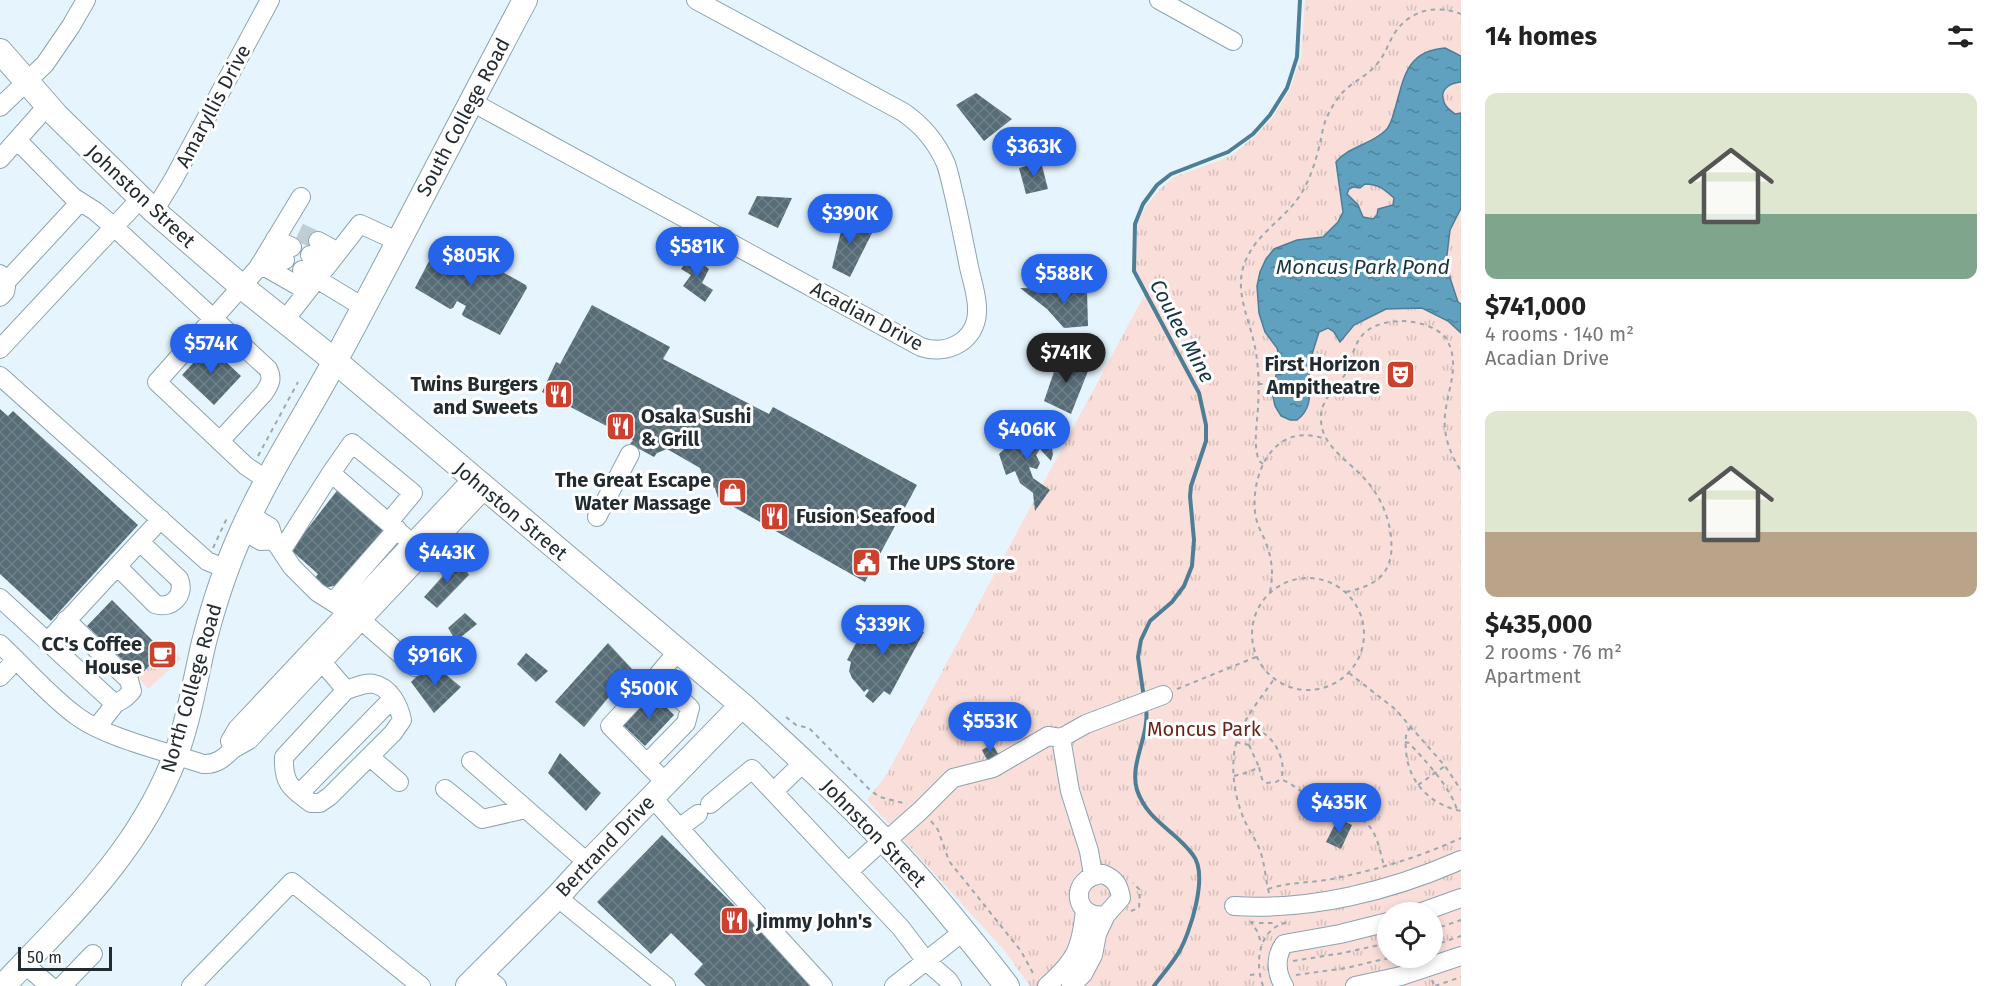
<!DOCTYPE html>
<html lang="en">
<head>
<meta charset="utf-8">
<style>
	:root { --surface:#fff; --page:#f2f2f2; --text:#222; --muted:#767676; --accent:#2563eb }
	body { margin:0; font-family:"Fira Sans",sans-serif; background:var(--page); color:var(--text); height:100vh; display:flex; flex-direction:column; font-size:22px; white-space:nowrap }
	* { box-sizing:border-box; margin:0 }
	p { font-size:20px; color:var(--muted) }
	.icon { flex:none; width:33px; height:33px; fill:none; stroke:currentColor; stroke-width:2; stroke-linecap:round; stroke-linejoin:round }
	.map { position:relative; flex:1; overflow:hidden }
	.drawer { display:flex; flex-direction:column; background:var(--surface); width:540px }
	.drawer>* { flex:none }
	.buttons { position:absolute; left:1377px; top:902px; display:grid; gap:12px }
	.buttons a { display:grid; place-items:center; width:66px; height:66px; border-radius:50%; background:var(--surface); box-shadow:0 3px 9px #0003; font-size:30px }
	.scale { position:absolute; left:18px; bottom:15px; width:94px; box-sizing:border-box; padding-left:6px; border:3px solid #222b30; border-top:0; font-size:16px; line-height:21px; white-space:nowrap; color:#222b30; -webkit-text-stroke:4px #fff; paint-order:stroke }
	.price { position:absolute; translate:-50% -51px; padding:0 14px; border-radius:21px; background:var(--accent); color:#fff; font-size:20px; line-height:39px; filter:drop-shadow(0 2px 3px #0008) }
	.price::after { content:''; position:absolute; left:50%; top:36px; width:18px; height:14px; margin-left:-9px; background:inherit; clip-path:polygon(0 0,100% 0,50% 100%) }
	.price.current { background:#222; color:#fff }
	ul { padding:0; list-style:none }
	li { display:grid; align-content:center; gap:12px; height:318px; padding:0 24px }
	li span { display:grid; place-items:center; height:186px; border-radius:12px; color:#555 }
	li>.icon { margin-inline-start:auto }
	span .icon { width:108px; height:108px; fill:#fffc; stroke-width:1 }
	li b { font-size:26px }
	h2 { display:flex; justify-content:space-between; align-items:center; height:72px; padding:0 24px; font-size:26px }
	main { display:flex; flex:1; min-height:0 }
	.map>svg:first-child { display:block }
</style>
</head>
<body>
<main>
<div class="map">
<svg width="1461" height="986" viewBox="0 0 1461 986">
	<defs>
		<pattern id="park-tufts" width="24" height="20" patternUnits="userSpaceOnUse" patternTransform="scale(1.5)"><rect width="24" height="20" fill="#f9ded9"/><path d="M3 7l-1-3M5 7V3M7 7l1-3M15 17l-1-3M17 17v-4M19 17l1-3" fill="none" stroke="#d5bfbb"/></pattern>
		<pattern id="water-ripples" width="26" height="14" patternUnits="userSpaceOnUse" patternTransform="scale(1.5)"><rect width="26" height="14" fill="#60a1c0"/><path d="M2 4q2-2 4 0t4 0M15 11q2-2 4 0t4 0" fill="none" stroke="#4f839c"/></pattern>
		<pattern id="building-cross-hatch" width="8" height="8" patternUnits="userSpaceOnUse" patternTransform="scale(1.5)"><rect width="8" height="8" fill="#566c77"/><path d="M0 0l8 8M0 8l8-8" fill="none" stroke="#70818a"/></pattern>
	</defs>
	<rect width="100%" height="100%" fill="#e6f5fd"/>
	<path fill="url(#park-tufts)" fill-rule="evenodd" d="M1305,0H1461V986H1030L1004,950L867,800L887,774L1146,292L1136,270L1137,225L1146,206L1160,189L1174,177L1231,156L1255,136L1273,117L1290,89L1301,57ZM1388,912H1432V957H1388Z
		M169,645L181,659L148,689L138,677Z"/>
	<path fill="url(#water-ripples)" stroke="#4d7e95" stroke-width="1.5" fill-rule="evenodd" d="M1445,48L1461,56V82C1450,83 1439,89 1444,102C1445,107 1451,111 1455,114L1461,113V208L1450,230L1447,255L1450,278L1458,302L1461,304V333L1448,321L1422,308L1386,309L1354,325L1340,342L1334,332L1328,328L1319,332C1316,342 1312,353 1310,363C1306,385 1317,405 1297,420H1290L1281,416L1275,406L1272,392L1280,359L1277,348L1265,332L1259,313L1257,286L1260,272L1266,259L1274,249L1297,240L1323,237L1338,222L1343,212L1336,162C1349,146 1371,145 1386,130C1391,125 1393,116 1395,109C1404,78 1406,51 1445,48ZM1365,184C1378,184 1384,189 1394,198L1393,205L1378,209L1377,215L1373,219L1363,217L1358,205L1347,194L1349,189L1353,187L1360,188Z"/>
	<g fill="none" stroke-linecap="round" stroke-linejoin="round">
		<path stroke="#4d7e95" stroke-width="4" d="M1144,698L1138,657L1141,640L1150,621L1172,602L1184,586L1192,566L1194,540L1190,496L1191,486L1206,441V425L1199,393L1134,271L1135,224L1143,204L1157,185L1171,174L1228,152L1253,134L1270,115L1287,88L1297,57L1300,0
			M1146,708C1150,736 1129,763 1137,790C1148,822 1175,830 1193,855C1209,875 1190,933 1179,952C1172,964 1162,975 1154,986"/>
	</g>
	<path fill="url(#building-cross-hatch)" d="M976,93L1012,119L984,141L956,105Z
		M1041,162L1048,189L1026,194L1019,168Z
		M757,196L792,198L778,228L748,214Z
		M846,211L872,233L850,277L832,268Z
		M443,239L526,285L527,288L500,335L463,316L462,314L466,306L457,301L453,308L450,309L415,288L440,240Z
		M691,255L709,269L702,283L713,290L705,302L683,286L691,275L681,269Z
		M1020,288L1087,290L1088,326L1064,328L1047,309Z
		M592,305L670,347L663,359L769,414L773,407L917,485L865,582L718,498L715,488L706,484L700,468L667,449L657,453L654,457L630,444L633,440L542,392L556,362L560,364Z
		M209,346L241,376L214,405L182,375Z
		M1059,357L1090,366L1071,414L1044,401Z
		M0,409L8,416L13,411L138,525L51,621L0,574Z
		M1033,428L1051,442L1053,454L1051,461L1040,449L1036,455L1040,463L1037,469L1029,467L1033,478L1050,490L1035,511L1033,493L1020,483L1015,471L1006,475L999,454L1022,432Z
		M339,488L386,530L339,585L328,587L322,593L311,583L318,574L291,550Z
		M458,559L469,575L437,608L424,597Z
		M112,600L163,651L136,680L120,666L124,661L87,626Z
		M465,613L477,624L456,641L448,628Z
		M892,614L924,632L890,695L884,691L873,703L865,696L869,690L867,689L864,692L852,678L849,671L851,662L847,660L865,626L872,630L870,633L875,635L880,626L886,625Z
		M608,643L632,669L584,727L555,702Z
		M526,653L548,671L536,682L517,664Z
		M431,662L461,687L434,713L411,682Z
		M653,694L674,715L645,746L623,725Z
		M992,744L999,755L988,762L982,750Z
		M560,753L601,793L586,811L548,773Z
		M1338,818L1352,825L1341,849L1326,842Z
		M662,835L817,986H706L694,974L703,964L671,933L651,954L597,902Z"/>
	<g fill="none" stroke-linecap="round" stroke-linejoin="round">
		<path stroke="#bfcdd4" stroke-width="18" stroke-dasharray="18 9" stroke-linecap="butt" d="M299,232L318,241"/>
		<defs>
			<path id="minor" d="M1159,0L1233,41
				M470,101L921,347C947,356 976,341 977,312C978,297 972,281 969,267C964,242 959,216 953,191C951,182 949,173 946,164C937,143 922,125 903,112L696,0
				M0,107L45,64L71,26L86,0
				M17,140L73,197L95,211L114,227L268,369C273,379 270,384 264,393L220,441
				M0,159L48,105
				M154,211L173,180L270,0
				M275,239L292,247
				M318,241L338,252
				M269,250L285,260
				M310,255L329,264
				M260,264L307,291
				M302,270L363,307
				M0,274L7,281L80,202
				M0,297L5,292L7,281
				M284,321L360,224L397,241
				M0,349L141,198
				M0,376L207,561L226,569
				M331,473L352,443L413,493L389,522
				M267,480L246,466L157,382L258,268L301,197
				M250,515L270,527L274,540L292,567L317,592L361,620L415,667
				M597,517L630,454
				M242,530L261,541L274,540
				M282,550L331,473L421,551
				M117,566L155,604C171,610 186,595 179,579L140,542
				M0,598L115,704
				M334,601L397,529
				M66,620L129,680L132,691L125,698L115,704L97,727
				M47,642L161,519
				M0,644C26,668 49,696 78,717C107,738 167,752 203,764C216,765 224,758 233,749L230,741L237,729L473,478
				M310,651L322,662L346,690L284,757C283,784 291,788 311,803H320L330,796L393,733L402,720C399,706 390,687 374,684C365,682 354,688 346,690
				M678,651L656,677L690,708
				M0,677L16,660
				M656,677L610,726L666,783
				M1061,738L1070,791L1089,851L1093,875
				M233,749L249,740L485,489
				M370,757L399,782
				M471,761L588,863
				M647,763L686,723L690,708
				M445,789L482,819L526,809
				M774,791L804,762
				M299,794L393,698
				M652,797L706,858L823,986
				M710,804L752,769L901,928L926,961L948,980L952,986
				M679,828L698,814
				M885,842L920,811L953,778L993,768L1048,736L1061,738L1086,724L1163,695
				M849,871L883,840
				M1103,874C1115,879 1119,885 1121,898L1106,915C1074,921 1067,877 1103,874Z
				M557,897L666,986
				M1234,906C1310,911 1391,891 1461,860
				M1422,912L1461,898
				M24,964L50,986
				M480,973L497,986
				M62,986L93,954
				M191,986L292,882L421,986
				M894,986L964,931
				M1047,986C1076,960 1081,949 1085,910
				M1071,986L1083,974L1093,955L1097,934L1106,915
				M1284,986C1276,973 1275,957 1284,944L1340,934L1388,922
				M1355,986L1401,976L1461,956"/>
			<path id="major" d="M0,51L56,115L154,211L241,286L335,361L742,705C795,753 848,802 898,855C937,897 972,941 1007,986
				M3,986C71,914 139,851 175,757C189,720 195,680 204,642C214,603 226,566 243,529C269,471 305,417 335,361C400,241 461,120 525,0
				M468,986L557,897L588,863L742,705"/>
		</defs>
		<use href="#minor" stroke="#8ca4af" stroke-width="20"/>
		<use href="#major" stroke="#8ca4af" stroke-width="26"/>
		<path stroke="#9ca8af" stroke-width="2" stroke-dasharray="4.5 4.5" stroke-linecap="butt" d="M1258,384H1279
			M258,456L298,382
			M1263,464L1259,461C1253,444 1257,425 1258,407C1259,389 1259,371 1256,353C1252,325 1235,296 1243,268C1253,234 1283,222 1301,194C1310,179 1316,161 1320,143C1322,135 1323,125 1327,117C1331,108 1337,98 1344,91C1354,81 1367,76 1376,65C1384,57 1388,44 1394,34C1409,10 1436,4 1461,14
			M213,548L227,518
			M1252 634a56 56 0 1 1 112 0a56 56 0 1 1-112 0Z
			M1270,592C1274,572 1272,557 1264,538C1260,530 1256,522 1255,512C1251,470 1276,421 1325,439
			M1346,592C1368,587 1387,580 1391,555C1394,526 1382,496 1362,476C1346,459 1321,445 1321,419C1320,401 1334,390 1344,376C1351,364 1352,350 1360,338C1377,314 1428,317 1446,338C1461,364 1448,387 1445,415C1443,435 1450,454 1461,471
			M1349,673L1395,709L1445,766L1461,790
			M1177,689L1256,657
			M786,717L796,725L809,728L871,791L880,797L907,804
			M1411,727C1405,733 1405,740 1406,749C1407,781 1430,805 1461,811
			M1236,742L1249,745C1253,710 1291,752 1281,779
			M1405,742L1409,743C1425,760 1451,788 1457,810
			M1249,745L1259,767
			M1234,776L1249,772L1259,767L1262,779L1266,783L1276,782L1281,779C1299,787 1310,800 1327,811C1335,816 1345,813 1354,816C1376,822 1379,848 1384,866
			M1418,785L1445,766
			M931,821L938,830L949,861L1021,951L1035,977
			M1268,889C1288,882 1311,883 1332,879C1376,870 1420,857 1461,838
			M1269,893C1265,878 1265,862 1259,848C1255,838 1248,829 1244,819C1233,794 1229,760 1239,734C1247,714 1262,697 1274,679
			M1131,911L1139,908L1140,890L1133,883
			M1253,922H1251L1257,931L1262,945
			M1259,923H1277
			M1432,930L1461,920
			M1432,946L1461,936
			M1293,961L1343,953L1388,943
			M1250,975L1259,974
			M1296,975L1346,968L1393,957
			M1432,980L1434,986
			M1263,986C1254,961 1259,927 1289,922
			M1435,986L1461,977"/>
		<use href="#minor" stroke="#fff" stroke-width="18"/>
		<use href="#major" stroke="#fff" stroke-width="24"/>
	</g>
	<defs>
		<symbol id="theatre-square" viewBox="-11 -11 22 22"><rect x="-9" y="-9" width="18" height="18" rx="4" fill="#cc402e" stroke="#fff"/><path d="M-5-5.5Q0-4 5-5.5V0Q5 5 0 6Q-5 5-5 0ZM-3.3-2.5H-1v1.5H-3.3ZM1-2.5H3.3v1.5H1ZM-2.8 1Q0 5.5 2.8 1Z" fill="#fff"/></symbol>
		<symbol id="restaurant-square" viewBox="-11 -11 22 22"><rect x="-9" y="-9" width="18" height="18" rx="4" fill="#cc402e" stroke="#fff"/><path d="M-5-6h1v4h1v-4h1v4h1v-4h1v5L-1.5 .5V6h-2V.5L-5-1ZM5-6V6H3V1.5H1.5Q1.5-4 5-6Z" fill="#fff"/></symbol>
		<symbol id="shop-square" viewBox="-11 -11 22 22"><rect x="-9" y="-9" width="18" height="18" rx="4" fill="#cc402e" stroke="#fff"/><path d="M-5-2.5h2.3a2.7 3.5 0 0 1 5.4 0H5L5.5 6h-11ZM-1.5-2.5h3a1.5 2.3 0 0 0-3 0Z" fill="#fff"/></symbol>
		<symbol id="civic-square" viewBox="-11 -11 22 22"><rect x="-9" y="-9" width="18" height="18" rx="4" fill="#cc402e" stroke="#fff"/><path d="M-.6-6.5H3V-4.5H.6V-3L4-1V1h2V6H-6V1h2V-1L-.6-3ZM-1.2 2.5V6h2.4V2.5Z" fill="#fff"/></symbol>
		<symbol id="cafe-square" viewBox="-11 -11 22 22"><rect x="-9" y="-9" width="18" height="18" rx="4" fill="#cc402e" stroke="#fff"/><path d="M-5.5-4.5H6V0H3Q3 3.5 0 3.5H-2.5Q-5.5 3.5-5.5 0ZM3-3.2v2h1.7v-2ZM-6 4.5H4V6H-6Z" fill="#fff"/></symbol>
	</defs>
	<g fill-rule="evenodd">
		<use href="#theatre-square" x="1384" y="358" width="33" height="33"/>
		<use href="#restaurant-square" x="542" y="378" width="33" height="33"/>
		<use href="#restaurant-square" x="604" y="410" width="33" height="33"/>
		<use href="#shop-square" x="716" y="476" width="33" height="33"/>
		<use href="#restaurant-square" x="758" y="500" width="33" height="33"/>
		<use href="#civic-square" x="850" y="546" width="33" height="33"/>
		<use href="#cafe-square" x="146" y="638" width="33" height="33"/>
		<use href="#restaurant-square" x="718" y="904" width="33" height="33"/>
	</g>
	<g text-anchor="middle" dominant-baseline="central" stroke-width="6" stroke-linejoin="round" paint-order="stroke">
		<g font-size="20" fill="#222b30" stroke="#fff">
			<text transform="translate(213 106) rotate(-62)">Amaryllis Drive</text>
			<text transform="translate(463 117) rotate(-62)">South College Road</text>
			<text transform="translate(141 196) rotate(43)">Johnston Street</text>
			<text transform="translate(867 316) rotate(28)">Acadian Drive</text>
			<text transform="translate(511 511) rotate(40)">Johnston Street</text>
			<text transform="translate(191 688) rotate(-74)">North College Road</text>
			<text transform="translate(874 833) rotate(46)">Johnston Street</text>
			<text transform="translate(605 846) rotate(-46)">Bertrand Drive</text>
		</g>
		<g font-size="20" font-weight="bold" fill="#222b30" stroke="#fff" text-anchor="end">
			<text x="1380" y="364">First Horizon<tspan x="1380" dy="23">Ampitheatre</tspan></text>
			<text x="538" y="384">Twins Burgers<tspan x="538" dy="23">and Sweets</tspan></text>
			<text x="641" y="416" text-anchor="start">Osaka Sushi<tspan x="641" dy="23">&amp; Grill</tspan></text>
			<text x="711" y="480">The Great Escape<tspan x="711" dy="23">Water Massage</tspan></text>
			<text x="796" y="516" text-anchor="start">Fusion Seafood</text>
			<text x="887" y="563" text-anchor="start">The UPS Store</text>
			<text x="142" y="644">CC's Coffee<tspan x="142" dy="23">House</tspan></text>
			<text x="756" y="921" text-anchor="start">Jimmy John's</text>
		</g>
		<g font-size="20" fill="#6e2217" stroke="#fff">
			<text x="1204" y="729">Moncus Park</text>
		</g>
		<g font-size="21" font-style="italic" fill="#163543" stroke="#fff">
			<text x="1363" y="267">Moncus Park Pond</text>
			<text transform="translate(1182 331) rotate(62)">Coulee Mine</text>
		</g>
	</g>
</svg>
<div class="buttons">
<a><svg class="icon" aria-label="locate" viewBox="0 0 24 24"><circle cx="12" cy="12" r="6"/><path d="M12 2v4M12 18v4M2 12h4M18 12h4"/></svg></a>
</div>
<div class="scale">50 m</div>
<b class="price" style="left:1034px;top:178px">$363K</b>
<b class="price" style="left:850px;top:245px">$390K</b>
<b class="price" style="left:697px;top:278px">$581K</b>
<b class="price" style="left:471px;top:287px">$805K</b>
<b class="price" style="left:1064px;top:305px">$588K</b>
<b class="price" style="left:211px;top:375px">$574K</b>
<b class="price current" style="left:1066px;top:384px">$741K</b>
<b class="price" style="left:1027px;top:461px">$406K</b>
<b class="price" style="left:447px;top:584px">$443K</b>
<b class="price" style="left:883px;top:656px">$339K</b>
<b class="price" style="left:435px;top:687px">$916K</b>
<b class="price" style="left:649px;top:720px">$500K</b>
<b class="price" style="left:990px;top:753px">$553K</b>
<b class="price" style="left:1339px;top:834px">$435K</b>
</div>
<section class="drawer">
<h2>14 homes<svg class="icon" aria-label="filters" viewBox="0 0 24 24"><path d="M4 7h16M4 17h16"/><circle cx="9" cy="7" r="2"/><circle cx="15" cy="17" r="2"/></svg></h2>
<ul>
<li><span style="background:linear-gradient(#dfe7d0 65%,#7fa58c 0)"><svg class="icon" aria-label="home" viewBox="0 0 24 24"><path d="M3 11l9-7 9 7M6 9v11h12V9"/></svg></span><div><b>$741,000</b><p>4 rooms · 140 m²</p><p>Acadian Drive</p></div></li>
<li><span style="background:linear-gradient(#dfe7d0 65%,#b9a48a 0)"><svg class="icon" aria-label="home" viewBox="0 0 24 24"><path d="M3 11l9-7 9 7M6 9v11h12V9"/></svg></span><div><b>$435,000</b><p>2 rooms · 76 m²</p><p>Apartment</p></div></li>
</ul>
</section>
</main>
</body>
</html>
